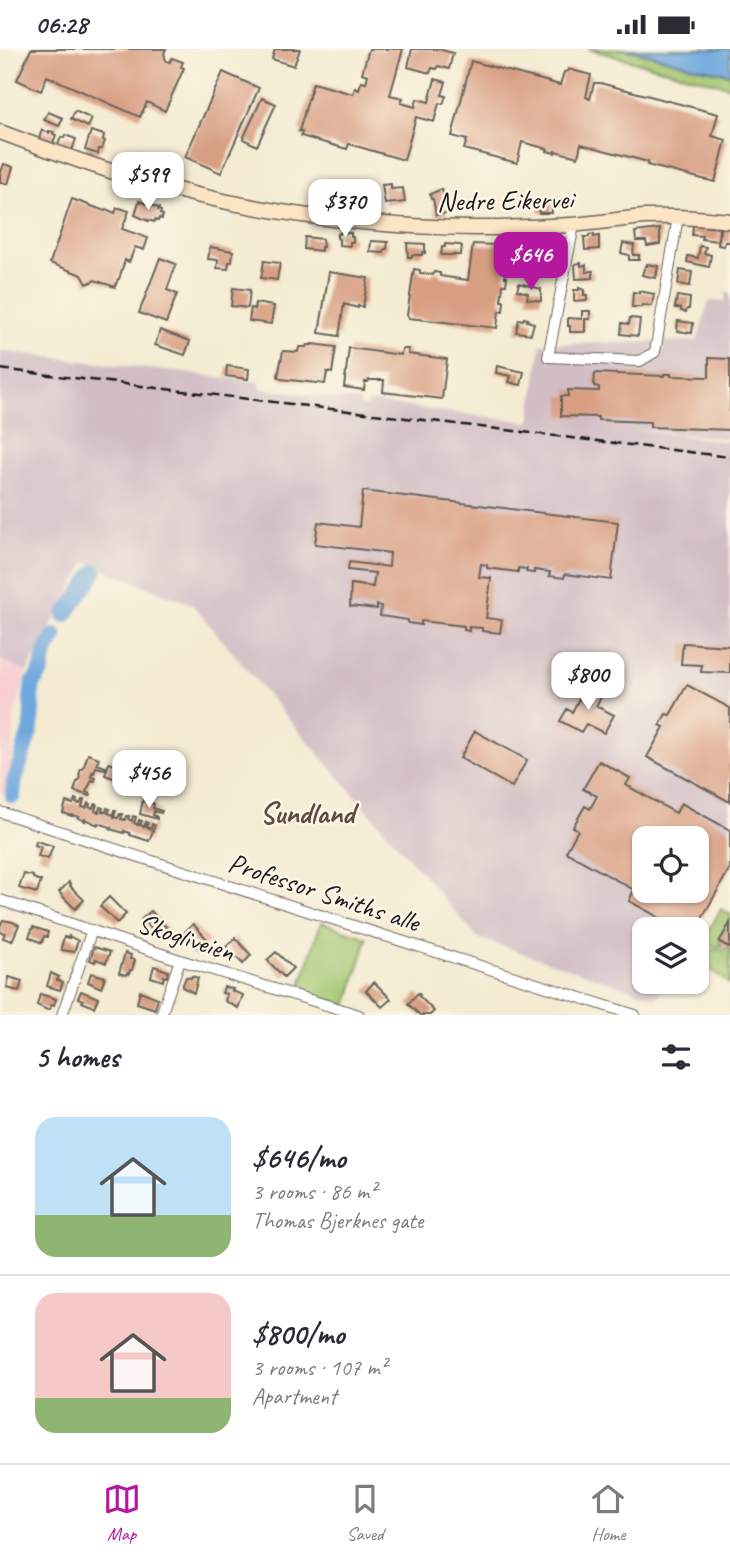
<!DOCTYPE html>
<html lang="en">
<head>
<meta charset="utf-8">
<style>
	:root { --surface:#fff; --page:#f2f2f3; --text:#2b2b33; --muted:#7c7c81; --line:#e1e1e2; --accent:#b5179e }
	body { margin:0; font-family:Caveat,sans-serif; background:var(--page); color:var(--text); height:100vh; display:flex; flex-direction:column; font-size:26px; white-space:nowrap }
	* { box-sizing:border-box; margin:0 }
	p { font-size:23px; color:var(--muted) }
	.icon { flex:none; width:38px; height:38px; fill:none; stroke:currentColor; stroke-width:2; stroke-linecap:round; stroke-linejoin:round }
	.map { position:relative; height:966px; overflow:hidden }
	.drawer { display:flex; flex-direction:column; background:var(--surface); flex:1 }
	.drawer>* { flex:none }
	.tools { position:absolute; left:632px; top:777px; display:grid; gap:14px }
	.tools a { display:grid; place-items:center; width:77px; height:77px; border-radius:14px; background:var(--surface); box-shadow:0 2px 5px #0004; font-size:35px }
	.price { position:absolute; translate:-50% -60px; padding:0 16px; border-radius:14px; background:#fff; color:#222; font-size:23px; line-height:46px; filter:drop-shadow(0 2px 4px #0008) }
	.price::after { content:''; position:absolute; left:50%; top:42px; width:21px; height:16px; margin-left:-10px; background:inherit; clip-path:polygon(0 0,100% 0,50% 100%) }
	.price.active { background:var(--accent); color:#fff }
	ul { padding:0; list-style:none }
	li { display:flex; align-items:center; gap:21px; height:175px; padding:0 35px }
	li+li { border-top:2px solid var(--line) }
	li span { display:grid; place-items:center; flex:none; width:196px; height:140px; border-radius:21px; color:#555 }
	li>.icon { margin-inline-start:auto }
	span .icon { width:84px; height:84px; fill:#fffc; stroke-width:1 }
	li b { font-size:30px }
	h2 { display:flex; justify-content:space-between; align-items:center; height:84px; padding:0 35px; font-size:30px }
	.status { display:flex; justify-content:space-between; align-items:center; height:49px; padding:0 35px; background:var(--surface); direction:ltr }
	.status svg { height:19px; fill:currentColor }
	.tabs { display:flex; justify-content:space-around; align-items:center; height:98px; border-top:2px solid var(--line); background:var(--surface); font-size:19px; color:var(--muted) }
	.tabs a { display:grid; justify-items:center; gap:4px }
	.tabs .active { color:var(--accent) }
	.map>svg:first-child { display:block }
</style>
</head>
<body>
<div class="status"><b>06:28</b><svg viewBox="0 0 49 12"><path d="M0 12V9h3v3zM5 12V6h3v6zM10 12V3h3v9zM15 12V0h3v12zM26 1h20v11H26zM47 4h2v5h-2z"/></svg></div>
<div class="map">
<svg width="730" height="966" viewBox="0 0 730 966">
	<rect width="100%" height="100%" fill="#fcf5e5"/>
	<filter id="ink" filterUnits="userSpaceOnUse"><feTurbulence type="fractalNoise" baseFrequency=".0143" numOctaves="2"/><feDisplacementMap in="SourceGraphic" scale="14" xChannelSelector="R" yChannelSelector="G"/><feConvolveMatrix kernelMatrix="1 2 1 2 8 2 1 2 1" color-interpolation-filters="sRGB"/></filter>
	<filter id="wash" filterUnits="userSpaceOnUse"><feTurbulence type="fractalNoise" baseFrequency=".00686" numOctaves="4" result="noise"/><feDisplacementMap in="SourceGraphic" scale="28" xChannelSelector="R" yChannelSelector="G"/><feGaussianBlur stdDeviation="1.57" result="paint"/><feColorMatrix in="noise" values="0 0 0 0 0 0 0 0 0 0 0 0 0 0 0 0 0 1.4 0 .05"/><feComposite in="paint" operator="in"/></filter>
	<g filter="url(#wash)">
		<rect width="100%" height="100%" fill="#f4ebd2"/>
		<path fill="#f7cfd0" d="M0,611L27,623L15,663L9,747L0,744Z"/>
		<path fill="#d2bdc5" fill-rule="evenodd" d="M726,244H730V390L612,377L730,393V820L696,880H644V933H666L657,949L478,889L267,645L193,556L86,513L27,623L0,611V302L259,333L262,340L360,352V357L367,358L368,353L530,373L541,295L697,292L709,253L725,252ZM644,789H696V842H644Z"/>
		<path fill="#a2c66f" stroke="#5f7146" stroke-width="2" d="M588,0H622L648,5L691,17L730,25V38Z
			M721,860L730,865V874L719,893L724,896L718,898L702,893Z
			M321,873L367,889L347,957L299,942Z
			M699,895C708,900 719,905 728,898L730,899V935C718,927 696,912 697,897Z"/>
		<path fill="#6ea7dd" stroke="#45627c" stroke-width="2" d="M622,0H730V25L691,17L648,5Z"/>
		<g fill="none" stroke-linecap="round" stroke-linejoin="round">
			<path stroke="#6ea7dd" stroke-width="16" d="M65,566L95,523
				M13,747L14,734L31,679L32,661L31,648L33,634L41,623L45,605L55,587"/>
		</g>
		<g id="blocks">
			<path fill="#d89e82" fill-rule="evenodd" d="M31,0H166L164,4L166,12L170,13L172,9L183,13L181,18L184,19L165,62L147,53L140,68L47,27L41,42L17,31Z
				M275,0H300L294,17L272,10Z
				M369,0H403L390,46L403,49L401,54L415,58L417,50L429,53L435,30L446,33L442,46L446,47L443,55L439,54L434,73L416,68L404,111L349,95L347,100L301,87L302,82H299L313,34L353,45L355,39L359,41L361,33L366,34L368,26L362,24Z
				M412,0H438L453,4L449,20L438,17L437,20L432,19L430,24L408,18Z
				M471,12L560,36L564,23L568,22V20L591,26L586,48L590,50L594,34H600L718,65L712,87L726,91L715,133L647,116L648,113L581,95L578,108L555,102V104L547,102L548,100L522,93L517,114L464,100L467,91L452,87Z
				M223,23L259,39L221,124L185,108Z
				M262,49L276,55L257,97L243,90Z
				M75,62L92,70L88,78L71,70Z
				M48,63L63,69L59,77L44,71Z
				M42,81L49,84V82L54,83L53,85L56,86L52,97L38,92Z
				M91,82L104,86L103,91L105,92L102,100H99L98,105L85,101Z
				M65,86L76,90L71,104L57,99L61,88L64,89Z
				M4,115L13,118L8,135L0,133V122L1,123Z
				M391,135V140L403,139L405,153L385,155L382,136Z
				M442,140L447,164L436,166L433,150H431L430,145Z
				M72,150L105,162L106,160L115,164L117,159H120L129,162L122,180L148,189L144,201L135,198L129,213L125,211L119,230H118L115,238L95,231L87,235L82,226L50,214Z
				M139,152L159,159L158,161L161,162L160,165L163,166L162,170L159,169L158,172L155,171L154,173L148,171V172L135,166Z
				M539,152H552V164H539L538,153Z
				M693,176L719,179L718,192L702,190V187L692,186Z
				M721,177L730,178V193H725L724,197L718,196Z
				M660,180V195L647,197L646,192H636L635,183Z
				M340,183L351,184V188H353V193H350V197L339,196V190L337,189V185H339Z
				M594,185V188L599,187V200L585,201L584,188H589V186Z
				M305,188L322,190L323,198H321V202L304,200Z
				M371,192L388,193L387,200H385L384,204L370,203Z
				M494,193H497V196L509,197L505,228H507L506,236H503L501,252H504L503,262H499L497,279L409,269L407,266L414,220L420,221V224L433,226L434,223L440,224V227L446,228L468,231L473,195L494,196Z
				M407,194L425,195V204L422,203V206H412V208H408Z
				M623,194L634,196L633,206H639V211H629V206L621,204Z
				M445,195L460,196L462,197L461,204H460V206H441L442,198H445Z
				M700,197L706,198L704,204L711,206L709,218L687,213L688,207L698,209Z
				M210,198L233,202L232,213H229L228,220L217,219L218,211L208,210Z
				M160,209L176,215L167,241L177,245L166,274L139,264Z
				M264,212L280,214L277,231L261,229Z
				M581,214V217L586,216V223L593,222V229L576,230L575,215Z
				M647,215L658,217L656,229L642,226L645,217H647Z
				M680,221L692,223L690,237L678,235Z
				M329,223L368,229L363,258L358,257V259L344,255L339,287L319,284Z
				M519,234L541,240V252L527,250L528,244L517,241Z
				M233,239L250,241L248,259L231,257Z
				M579,239L584,241V246H587V251L574,252V241H579Z
				M639,242L654,245L652,257L642,256V258H632L633,243L639,244Z
				M677,247L690,249L689,260H687L686,263L681,262V259H675Z
				M255,254L274,257L271,275L249,272L251,259L254,260Z
				M582,262H590V270H585V283H570V277H568V269L582,270Z
				M524,269L528,270L527,272L534,274L531,285L516,283L519,270L523,271Z
				M630,269L640,270L638,287L621,285L622,274L629,275Z
				M678,272L693,274L692,284L677,282Z
				M160,281L190,292L185,306L155,296Z
				M312,295L336,298L332,324L327,323L325,335L281,330L278,327L283,302L298,303L299,298H306L307,296H312Z
				M349,299L401,306L402,300H408V305L447,310L442,350L383,343L384,331H369L368,333H365L364,341L344,338Z
				M709,309L730,310V381L650,378V373L598,371V368L561,367V347H568V341L599,342V338L594,337L595,324L664,327V325H671V327L709,328Z
				M227,317L249,320L248,330L226,327Z
				M497,317L524,323L521,336L509,333L511,327L496,324Z
				M363,442L618,473L611,531L565,525L564,529L549,527L550,523L534,521V524L526,523L527,520L518,519V523L487,519V516L481,515L479,528L491,529L486,569L502,571L500,584L482,582V579L469,578V582L464,581V577L421,572V576L408,574V571L380,567L381,557L377,556V560L350,557L351,535L373,538L375,524L348,521L349,513L389,518L390,504L315,495L318,473L359,478Z
				M683,594L730,597V624L701,623L702,616L681,615Z
				M587,635L604,643L596,657L614,666L604,684L586,675L581,683L560,672L567,660L572,663Z
				M687,636L730,659V753L647,708L664,678L660,676L666,665L670,666Z
				M475,682L527,711L512,738L460,709Z
				M88,705L99,709L97,715L106,718L105,720L96,718L94,724L92,723L91,728L96,729L95,732L92,731L86,743L91,745L90,747L74,742L77,733H78L80,727L79,726L81,720H83Z
				M599,712L630,729L626,736L676,764L681,754L730,781V819L696,880H680L629,852L634,841L566,803L578,781L573,778L585,757L590,760L597,747L583,740ZM644,789H696V842H644Z
				M109,714L118,717L117,719L121,720L123,715L125,716L124,719L128,720L130,716H132L131,721L135,722L136,718H139L133,735L120,731V732L105,726Z
				M150,719L171,725L164,747L143,740Z
				M75,750L77,751L76,754L80,755L82,751H84L82,758L86,759L88,754L90,755L89,758L93,759L95,755H97L95,762L99,763L100,758L103,759L102,762L106,763L107,759L110,760L108,764L113,766L114,761H116L114,768L118,769L120,765H122L121,770L125,771L126,767H129L128,770L132,772L133,767L136,768L134,774L138,776L139,771L142,772L140,776L144,778L146,773L148,774L146,778L151,780L152,775L155,776L149,792L130,786V784L124,782V784L110,780L111,778L98,774V776L85,770V772L78,769L79,768L72,766V767L63,764L66,753L73,755Z
				M143,751L154,755L153,759L162,762L161,764L154,762L153,766L157,768V770L140,765Z
				M36,792L53,797L48,810L38,807L41,798L35,796Z
				M24,825L33,827V829L41,832L37,844L19,839Z
				M69,833L71,836L70,837L84,851L75,860L59,843Z
				M109,848L126,865L117,874L100,857Z
				M151,862L167,879L158,887L142,870Z
				M3,871L13,873L19,876L12,892L3,889L5,884L0,883V875H1Z
				M730,874V899L719,893Z
				M193,875L209,892L200,901L184,884Z
				M33,878L48,883L47,888L44,887L42,894L29,888Z
				M69,887L78,892L74,903L62,901L61,899L64,888L69,889Z
				M235,889L251,906L243,915L226,898Z
				M94,898L110,903L106,914L96,910L95,913L90,911Z
				M276,903L293,919L284,928L267,911Z
				M125,904L131,906L130,910L135,911L132,921H130L129,925L127,924L126,926L119,924Z
				M154,917L168,922L167,928L164,927L163,932L151,928Z
				M51,924L59,928L57,931L63,933L60,941L47,937Z
				M91,924L105,928L101,939L88,933Z
				M192,927L198,929L194,944L182,938L186,928L191,929Z
				M9,928L22,932L19,942L7,939Z
				M374,933L391,950L382,958L366,942Z
				M224,938L233,940L232,942L243,946L238,959L225,952L227,945L222,944Z
				M81,942L98,949L94,958L82,953L83,951L78,949Z
				M140,942L158,949L155,960L137,954Z
				M418,944L420,946L419,947L434,962L430,966H420L408,955Z
				M40,945L56,950L54,956H51L50,960L47,961L37,956Z"/>
		</g>
	</g>
	<g filter="url(#ink)">
		<use href="#blocks" fill-opacity="0" stroke="#68645c" stroke-width="2"/>
		<g fill="none" stroke-linecap="round" stroke-linejoin="round">
			<defs>
				<path id="street" d="M574,176L548,308L640,312L655,303L678,168
					M0,763L332,870L635,966
					M0,851L180,911L359,966
					M62,966L92,881
					M161,966L180,911"/>
				<path id="secondary" d="M0,83C43,99 86,115 130,128C242,162 360,178 476,179C508,179 540,178 571,176C596,174 621,170 645,168C674,167 702,169 730,172"/>
			</defs>
			<use href="#street" stroke="#68645c" stroke-width="12"/>
			<use href="#secondary" stroke="#68645c" stroke-width="17"/>
			<use href="#street" stroke="#fff" stroke-width="10"/>
			<use href="#secondary" stroke="#fce5c4" stroke-width="14"/>
			<path stroke="#1c1c1c" stroke-width="2.5" stroke-dasharray="10 5" stroke-linecap="butt" d="M0,320L730,408"/>
		</g>
	</g>
	<g text-anchor="middle" dominant-baseline="central" stroke-width="5" stroke-linejoin="round" paint-order="stroke">
		<g font-size="28" fill="#1c1c1c" stroke="#fcf5e5">
			<text transform="translate(505 151) rotate(-1)">Nedre Eikervei</text>
			<text transform="translate(324 843) rotate(18)">Professor Smiths alle</text>
			<text transform="translate(186 888) rotate(18)">Skogliveien</text>
		</g>
		<g font-size="30" font-weight="bold" fill="#5e4a40" stroke="#fcf5e5">
			<text x="307" y="764">Sundland</text>
		</g>
	</g>
</svg>
<div class="tools">
<a><svg class="icon" aria-label="locate" viewBox="0 0 24 24"><circle cx="12" cy="12" r="6"/><path d="M12 2v4M12 18v4M2 12h4M18 12h4"/></svg></a>
<a><svg class="icon" aria-label="layers" viewBox="0 0 24 24"><path d="M12 4l9 5-9 5-9-5zM3 14l9 5 9-5"/></svg></a>
</div>
<b class="price" style="left:148px;top:163px">$599</b>
<b class="price" style="left:345px;top:190px">$370</b>
<b class="price active" style="left:531px;top:243px">$646</b>
<b class="price" style="left:588px;top:663px">$800</b>
<b class="price" style="left:149px;top:761px">$456</b>
</div>
<section class="drawer">
<h2>5 homes<svg class="icon" aria-label="filters" viewBox="0 0 24 24"><path d="M4 7h16M4 17h16"/><circle cx="9" cy="7" r="2"/><circle cx="15" cy="17" r="2"/></svg></h2>
<ul>
<li><span style="background:linear-gradient(#bfe0f5 70%,#8fb573 0)"><svg class="icon" aria-label="home" viewBox="0 0 24 24"><path d="M3 11l9-7 9 7M6 9v11h12V9"/></svg></span><div><b>$646/mo</b><p>3 rooms · 86 m²</p><p>Thomas Bjerknes gate</p></div></li>
<li><span style="background:linear-gradient(#f6c9c9 75%,#8fb573 0)"><svg class="icon" aria-label="home" viewBox="0 0 24 24"><path d="M3 11l9-7 9 7M6 9v11h12V9"/></svg></span><div><b>$800/mo</b><p>3 rooms · 107 m²</p><p>Apartment</p></div></li>
</ul>
</section>
<nav class="tabs">
<a class="active"><svg class="icon" aria-label="map" viewBox="0 0 24 24"><path d="M3 6l6-2 6 2 6-2v14l-6 2-6-2-6 2zM9 4v14M15 6v14"/></svg>Map</a>
<a><svg class="icon" aria-label="saved" viewBox="0 0 24 24"><path d="M7 4h10v16l-5-4-5 4z"/></svg>Saved</a>
<a><svg class="icon" aria-label="home" viewBox="0 0 24 24"><path d="M3 11l9-7 9 7M6 9v11h12V9"/></svg>Home</a>
</nav>
</body>
</html>
